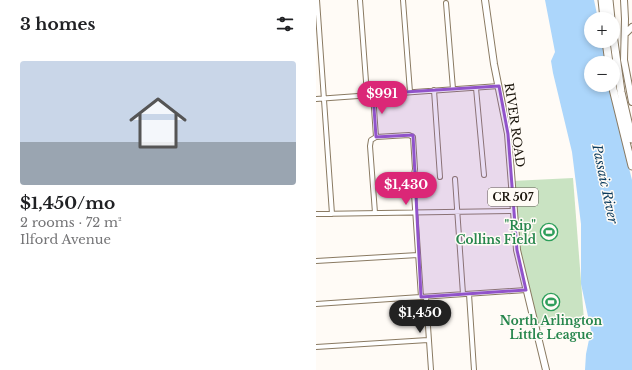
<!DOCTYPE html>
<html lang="en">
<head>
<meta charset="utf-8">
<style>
	:root { --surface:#fff; --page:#f2f2f2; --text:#202124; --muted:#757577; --line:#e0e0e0; --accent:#db2777 }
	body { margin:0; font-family:"Libre Baskerville",serif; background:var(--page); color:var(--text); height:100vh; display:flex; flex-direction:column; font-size:15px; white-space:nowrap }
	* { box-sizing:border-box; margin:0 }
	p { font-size:13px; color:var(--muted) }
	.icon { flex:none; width:22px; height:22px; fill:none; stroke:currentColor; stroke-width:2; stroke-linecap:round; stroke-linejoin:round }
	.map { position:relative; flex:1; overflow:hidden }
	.panel { display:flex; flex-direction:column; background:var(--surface); width:316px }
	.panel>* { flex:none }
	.fabs { position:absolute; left:268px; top:12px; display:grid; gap:8px }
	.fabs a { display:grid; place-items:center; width:36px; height:36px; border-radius:50%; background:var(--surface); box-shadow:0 2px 6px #0003; font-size:20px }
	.price { position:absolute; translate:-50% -34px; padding:0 9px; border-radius:14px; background:var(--accent); color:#fff; font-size:13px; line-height:26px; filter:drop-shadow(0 1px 2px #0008) }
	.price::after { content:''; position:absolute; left:50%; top:24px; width:12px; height:9px; margin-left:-6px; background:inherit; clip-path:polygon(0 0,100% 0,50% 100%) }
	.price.active { background:#222; color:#fff }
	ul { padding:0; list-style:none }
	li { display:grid; align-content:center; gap:8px; height:212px; padding:0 20px }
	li+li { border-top:1px solid var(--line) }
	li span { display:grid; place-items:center; height:124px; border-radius:4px; color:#555 }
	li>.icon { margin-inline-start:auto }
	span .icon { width:72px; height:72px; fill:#fffc; stroke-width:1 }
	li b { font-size:17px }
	h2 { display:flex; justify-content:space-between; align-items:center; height:48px; padding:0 20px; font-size:17px }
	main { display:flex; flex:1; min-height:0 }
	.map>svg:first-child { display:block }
</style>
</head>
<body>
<main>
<section class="panel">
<h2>3 homes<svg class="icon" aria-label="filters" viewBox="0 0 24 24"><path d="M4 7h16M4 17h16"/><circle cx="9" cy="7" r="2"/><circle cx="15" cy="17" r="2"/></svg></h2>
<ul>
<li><span style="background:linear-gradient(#c9d6e8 65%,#9aa5b1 0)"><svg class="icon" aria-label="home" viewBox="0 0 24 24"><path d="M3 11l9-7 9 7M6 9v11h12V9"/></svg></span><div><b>$1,450/mo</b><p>2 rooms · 72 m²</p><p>Ilford Avenue</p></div></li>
</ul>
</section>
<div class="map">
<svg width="316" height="370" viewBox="0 0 316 370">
	<rect width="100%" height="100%" fill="#fffbf6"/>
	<path fill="#c9e3c2" d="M257,178L268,320L220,328L204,264L196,181Z"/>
	<path fill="#acd6fb" d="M229,0H278L282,19H275V41H286L289,63H275V85H292L316,180V370H269L270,354L275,330L265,284V224L256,152L237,73L235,61L239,52Z"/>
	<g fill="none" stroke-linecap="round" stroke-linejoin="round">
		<defs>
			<path id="street" d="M1,0L16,214
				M44,0L51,95
				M87,0L94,92
				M130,3L137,89
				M160,88L168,175
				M118,90L124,177
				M57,94L60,137
				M0,99L183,86
				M60,137L93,135L97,137L99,169L97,179L105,297
				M139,179L147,294
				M59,213L54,146L55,140L60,137
				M0,214L198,211
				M0,261L102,255
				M153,294L158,370
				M110,297L115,370
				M0,304L210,290
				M0,347L112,340"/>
			<path id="primary" d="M169,0L178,64L192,134L201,250L230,370
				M308,0L309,19L308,60L316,102
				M309,34L316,27"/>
			<path id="highway" d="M286,0L288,19
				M293,0L295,19
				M297,34L305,92L316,139
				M290,41L293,63
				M296,85L316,166"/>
		</defs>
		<use href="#street" stroke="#8a7a62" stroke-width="6"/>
		<use href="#primary" stroke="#8a7a62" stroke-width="8"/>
		<use href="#highway" stroke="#8a7a62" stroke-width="9"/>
		<use href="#street" stroke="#fff" stroke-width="4"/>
		<use href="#primary" stroke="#fff" stroke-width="6"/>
		<use href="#highway" stroke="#fff" stroke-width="7"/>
	</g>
	<path fill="#9153ca" fill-opacity="0.2" stroke="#9153ca" stroke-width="3" stroke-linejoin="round" d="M183,86L192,134L201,250L210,290L105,297L97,135L60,137L57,94Z"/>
	<defs>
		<symbol id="stadium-ring" viewBox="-11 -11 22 22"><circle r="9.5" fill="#fffbf6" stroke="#2e9e5b" stroke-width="1.5"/><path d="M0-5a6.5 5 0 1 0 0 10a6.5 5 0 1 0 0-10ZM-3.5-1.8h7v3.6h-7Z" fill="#2e9e5b"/></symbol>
	</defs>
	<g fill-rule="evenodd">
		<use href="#stadium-ring" x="223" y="222" width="20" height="20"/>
		<use href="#stadium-ring" x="225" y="292" width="20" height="20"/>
	</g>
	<g text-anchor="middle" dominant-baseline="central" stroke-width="3" stroke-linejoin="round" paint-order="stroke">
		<rect fill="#fffbf6" stroke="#5f5952" stroke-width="1" x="172" y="188" width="50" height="18" rx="3"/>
		<g font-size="11" font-weight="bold" fill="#1a140b">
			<text x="197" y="197">CR 507</text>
		</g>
		<g font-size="12" fill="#1a140b" stroke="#fffbf6">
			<text transform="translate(199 125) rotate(82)">RIVER ROAD</text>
		</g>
		<g font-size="12" font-weight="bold" fill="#27864d" stroke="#fffbf6" text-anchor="end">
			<text x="220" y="225">"Rip"<tspan x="220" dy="14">Collins Field</tspan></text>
			<text x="235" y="320" text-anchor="middle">North Arlington<tspan x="235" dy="14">Little League</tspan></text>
		</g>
		<g font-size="13" font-style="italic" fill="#0c3c5e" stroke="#fffbf6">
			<text transform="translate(289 184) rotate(78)">Passaic River</text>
		</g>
	</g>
</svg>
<div class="fabs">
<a>+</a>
<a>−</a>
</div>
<b class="price" style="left:66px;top:115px">$991</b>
<b class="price" style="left:90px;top:206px">$1,430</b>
<b class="price active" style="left:104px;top:334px">$1,450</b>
</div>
</main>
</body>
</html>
